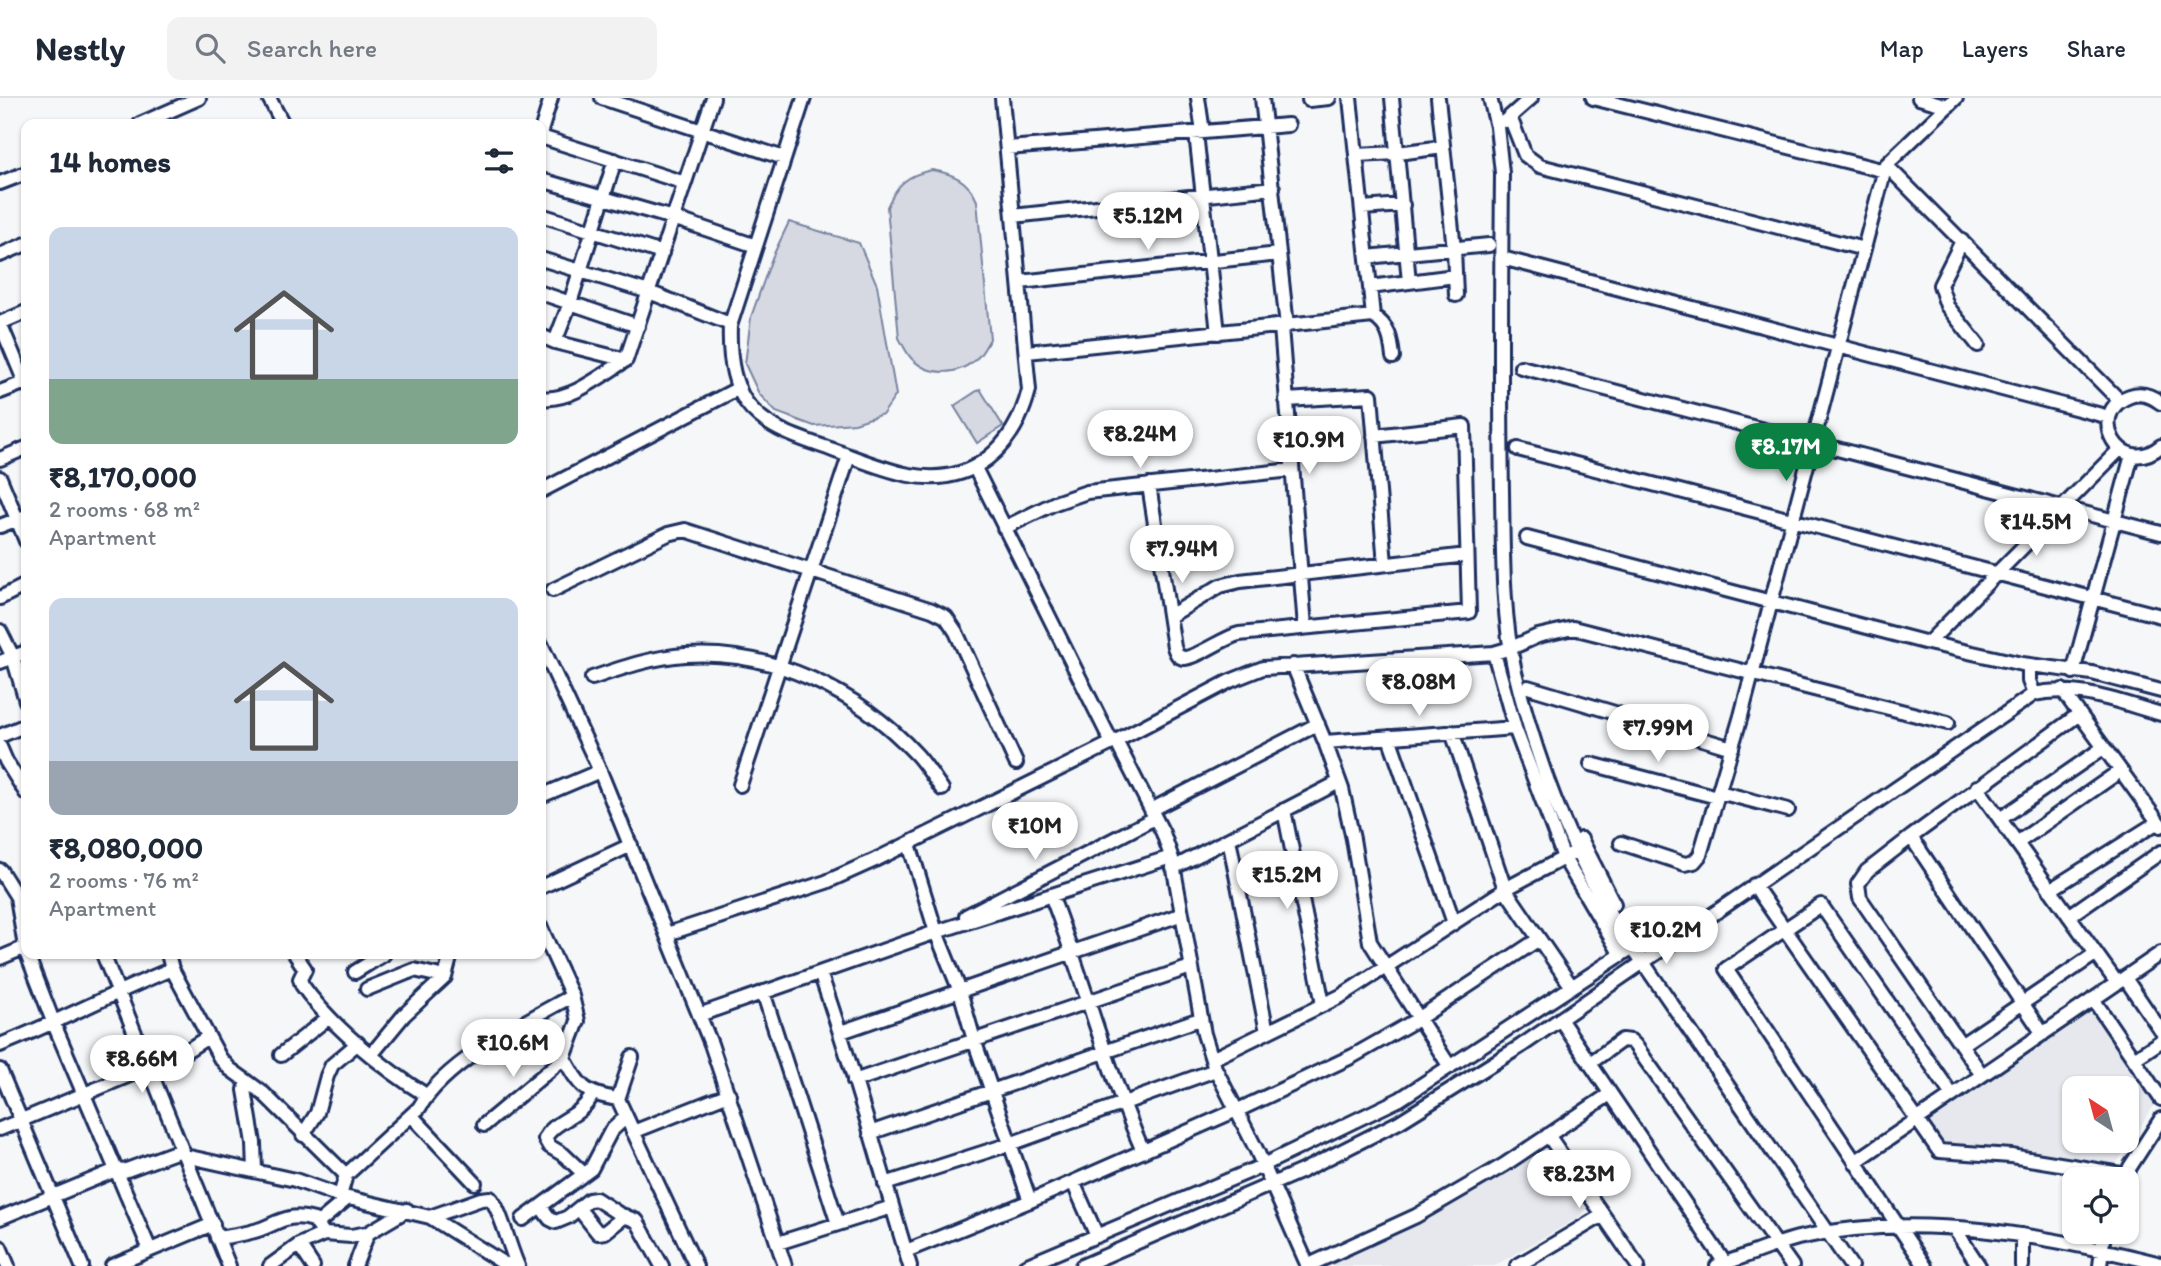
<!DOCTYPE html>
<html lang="en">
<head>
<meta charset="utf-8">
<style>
	:root { --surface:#fff; --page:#f2f2f3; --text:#1f2937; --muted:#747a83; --line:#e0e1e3; --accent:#0b8043 }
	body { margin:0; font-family:Itim,sans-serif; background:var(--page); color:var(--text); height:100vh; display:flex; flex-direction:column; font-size:26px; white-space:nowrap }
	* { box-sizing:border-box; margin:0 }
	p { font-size:23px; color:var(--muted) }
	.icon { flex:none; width:38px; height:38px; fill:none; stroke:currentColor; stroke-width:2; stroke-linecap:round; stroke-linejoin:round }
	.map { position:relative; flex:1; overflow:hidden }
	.panel { position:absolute; left:21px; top:21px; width:525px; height:840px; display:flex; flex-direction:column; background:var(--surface); border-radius:14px; box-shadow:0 2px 5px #0004 }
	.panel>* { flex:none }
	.needle { width:46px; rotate:324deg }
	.tools { position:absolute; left:2062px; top:978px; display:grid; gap:14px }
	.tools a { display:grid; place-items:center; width:77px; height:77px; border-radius:14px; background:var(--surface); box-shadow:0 2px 5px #0004; font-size:35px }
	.price { position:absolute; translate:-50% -60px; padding:0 16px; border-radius:24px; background:#fff; color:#222; font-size:23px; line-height:46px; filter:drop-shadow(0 2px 4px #0008) }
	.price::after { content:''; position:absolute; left:50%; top:42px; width:21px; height:16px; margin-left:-10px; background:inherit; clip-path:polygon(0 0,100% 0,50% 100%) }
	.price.active { background:var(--accent); color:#fff }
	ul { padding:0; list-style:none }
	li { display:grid; align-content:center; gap:14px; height:371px; padding:0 28px }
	li span { display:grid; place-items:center; height:217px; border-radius:14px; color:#555 }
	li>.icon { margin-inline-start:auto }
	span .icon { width:126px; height:126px; fill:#fffc; stroke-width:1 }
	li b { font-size:30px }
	h2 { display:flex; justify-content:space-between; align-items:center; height:84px; padding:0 28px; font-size:30px }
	header { display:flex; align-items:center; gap:42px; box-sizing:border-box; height:98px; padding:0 35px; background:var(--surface); border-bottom:2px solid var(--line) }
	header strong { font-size:33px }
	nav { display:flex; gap:38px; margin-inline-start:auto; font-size:24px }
	.search { width:490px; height:63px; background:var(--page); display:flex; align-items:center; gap:18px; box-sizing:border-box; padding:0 24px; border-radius:14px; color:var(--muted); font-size:26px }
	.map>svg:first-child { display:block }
</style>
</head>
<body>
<header>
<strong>Nestly</strong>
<div class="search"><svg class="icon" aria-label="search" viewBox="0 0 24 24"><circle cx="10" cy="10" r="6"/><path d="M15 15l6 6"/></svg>Search here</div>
<nav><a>Map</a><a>Layers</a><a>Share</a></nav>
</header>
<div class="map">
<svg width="2161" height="1168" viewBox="0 0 2161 1168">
	<rect width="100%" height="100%" fill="#f6f7f9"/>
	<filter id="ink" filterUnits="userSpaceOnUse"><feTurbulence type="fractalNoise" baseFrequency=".0143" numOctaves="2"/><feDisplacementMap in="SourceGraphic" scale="14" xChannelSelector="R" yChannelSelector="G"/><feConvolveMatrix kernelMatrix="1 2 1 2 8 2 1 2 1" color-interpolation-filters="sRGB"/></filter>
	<g filter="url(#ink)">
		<path fill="#e6e8ee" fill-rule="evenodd" d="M2090,911L2155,1006L2116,1066L1940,1044L1926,1023ZM2074,990H2126V1043H2074Z
			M1540,1048L1586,1111L1581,1118L1494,1168H1321Z"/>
		<path fill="#d6d9e2" stroke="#7884a0" stroke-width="2" d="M932,72C954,76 968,82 977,103L990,241C986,247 983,255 977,260C959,278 929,279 911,260C906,254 903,247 899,240L887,109C897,86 907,77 932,72Z
			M789,124L859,145L877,187L896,297L883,316L855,325L814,328L776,314L759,296L745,266L751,219L772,160Z
			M980,291L1003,328L977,345L954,308Z"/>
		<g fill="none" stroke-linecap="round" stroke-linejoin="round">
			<defs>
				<path id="minor" d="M269,0L283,26
					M602,0L784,60
					M804,0L730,228C729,254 731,282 746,304C766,332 803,341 833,352C858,361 884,372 909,377C972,389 1014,350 1029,292L1002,0
					M1198,0L1203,34
					M1262,0L1287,228
					M1350,0L1373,218
					M1392,0L1409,184
					M1438,0L1454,151L1456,197
					M1490,0L1497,29L1502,75C1501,181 1500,288 1502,394C1503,452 1502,517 1515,574C1535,658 1567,742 1610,816L1851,1168
					M1593,0L1885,73
					M1919,0L1948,8
					M1309,2L1329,0
					M1510,19L1525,57L1540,68L1864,151
					M1505,23L1531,0
					M140,26L199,0
					M541,33L551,0
					M1196,35L1218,235
					M541,39L685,85
					M1007,50L1288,27
					M1356,57L1398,55L1443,49
					M1886,67L2120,303
					M541,82L673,120L756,148
					M0,85L26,75
					M1362,110L1403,107
					M541,117L662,155
					M1013,118L1273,90
					M1962,143L1940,187L1947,208L1978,247
					M0,157L26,146
					M1367,159L1489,147
					M1502,160L2109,319
					M541,161L649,194L730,226
					M1020,184L1279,156
					M1370,189L1455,178
					M541,195L638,228
					M0,225L26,287
					M0,225L26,214
					M1281,229L1305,529
					M541,238L555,244L570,205L615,62
					M555,244L626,262
					M1027,254L1373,218C1389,228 1391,241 1393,259
					M1521,269L2161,435
					M0,294L26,284
					M541,300C570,304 602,277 626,262L713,0
					M1286,302L1371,297L1385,466
					M2161,305C2152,298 2141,294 2130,298C2084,314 2120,382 2161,348
					M1518,351L2161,518
					M0,361L26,350
					M975,370L1112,645
					M0,380L26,443
					M1149,387L1174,549C1176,555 1178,560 1185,560C1198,559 1223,540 1239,536L1469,514L1464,328L1374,338
					M541,393L739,290
					M0,428L26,418
					M1004,430L1055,405L1087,394L1292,372
					M1527,440L1928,545L2022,566L2092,575L2161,593
					M553,492L668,436L685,432L932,512L946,519L956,534L1016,665
					M0,500L26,487
					M1170,518L1220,488L1240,483L1467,457
					M0,533L13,559L26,603
					M1928,545L2120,351
					M541,546L600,673L711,946L785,1168
					M1494,555L1515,630L1564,760L1621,857
					M0,564L26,554
					M1293,567L1325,644L1342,691L1353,741L1370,844L1450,969
					M2029,567V583L2034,596
					M2073,574L2132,357
					M592,580C622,570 653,559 685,557C772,551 858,593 917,657C926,667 934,680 942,691
					M1528,589L1732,650
					M2062,592L2161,728
					M1452,634L1505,791L1572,889
					M0,638L26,627
					M1389,639L1454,825
					M1116,643L1163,735L1172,761L1204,936L1214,968L1257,1053L1308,1168
					M1325,644L1515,630
					M0,649L6,663L26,695
					M1591,666L1717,699
					M740,687L849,358
					M1977,689L2117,885
					M1719,694L1788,712
					M541,698L600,673
					M1151,712L1318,626
					M1284,712L1323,906
					M2000,721L2103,650
					M1911,739L2043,936
					M1229,741L1267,934
					M1581,741L1614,806
					M1621,745L1685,766L1694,764L1700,757L1741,618L1886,67L1956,0
					M2017,745L2120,673
					M909,746L936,834L960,893L974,942L1030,1103
					M1173,770L1339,684
					M0,772L17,799L26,855
					M1754,787L1939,1053L2011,1058L2127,1077
					M541,789L631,747
					M2050,792L2158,724
					M1051,797C1084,882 1106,970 1143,1053
					M966,818L1149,723
					M2069,818L2161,754
					M541,830L572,898L578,923L564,960C580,989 584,996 618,1001L696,1168
					M667,836L826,784L875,762L1110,646L1230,583L1263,570L1494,555L1511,550L1538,538L1573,530L1948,625
					M27,856L54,926L150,1152
					M103,856L229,1168
					M168,856L172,871L220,960L230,971L263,995L346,1077
					M295,856L305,871L300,881L302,887C330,927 385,972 426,997
					M0,860L26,849
					M355,874L384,856
					M820,875C854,971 880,1070 910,1168
					M2125,880L2161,933
					M367,891L414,872L445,879
					M763,894L838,1126
					M2093,901L2161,1001
					M699,917L936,834L1165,761
					M1560,921L1727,1168
					M841,934L1174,819
					M0,947C59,924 114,894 172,871
					M1961,947L2095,856
					M281,957L329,919
					M371,957L404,917L445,879L451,856
					M1212,961L1341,898L1509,789L1577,753
					M2134,961L2161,943
					M1590,965L1622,942L1631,943L1635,947L1792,1168
					M0,972L82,1168
					M1982,977L1860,800L1858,786L1867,773L1911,739L2078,617
					M247,983L245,992L254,1045L255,1073
					M854,983L1185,871
					M618,1001L632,959
					M1236,1013L1353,958L1418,921L1539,841
					M411,1017L475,1085
					M484,1027L564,960
					M0,1031L183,955L208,939
					M633,1034L729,996
					M870,1035L1194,923
					M303,1037L317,1015L327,978L332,967L358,945
					M1548,1037L1638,1168
					M185,1058L295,1082L340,1098L430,1119L503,1165L513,1168
					M1855,1064L2161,855
					M584,1076L564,1057L549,1048L545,1041C553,1022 581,1020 592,997
					M2125,1082L2130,1069L2161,1021
					M1073,1084L1097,1138
					M885,1086L1010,1046L1210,974
					M340,1098L346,1077L419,1010C445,964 525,924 572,898
					M541,1109L550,1121L556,1124L568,1119L589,1102L596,1101L619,1116L637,1123L662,1168
					M579,1111L598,1135L605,1134L625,1118
					M430,1119L481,1101L490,1100C500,1109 510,1152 518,1168
					M0,1120L116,1072L124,1073L181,1052
					M523,1121L591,1071L611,1033L626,1019
					M318,1125L348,1100
					M1954,1130L1979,1168
					M217,1140C232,1138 247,1136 261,1131C281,1123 290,1115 314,1122L324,1136
					M778,1145L892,1109
					M299,1147L313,1168
					M0,1149L8,1168
					M906,1153L1030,1103L1230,1015
					M112,1168L213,1126
					M270,1168L299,1147L324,1136L351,1138L368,1135L407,1112
					M355,1168L368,1135
					M1025,1168L1255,1071L1400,1001L1639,845
					M1082,1168L1302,1073L1399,1024L1521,948L2034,596C2076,586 2121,605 2161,616
					M1307,1168L1416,1118L1504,1067L1610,996
					M1517,1168L1603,1117
					M1717,1168C1744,1159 1771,1147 1798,1140C1918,1113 2044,1137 2161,1166
					M1925,1168L1726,871L1821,807L1952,997
					M2022,1168V1137
					M2100,1168L2104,1134"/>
			</defs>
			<use href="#minor" stroke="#1b2f5e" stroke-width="18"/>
			<use href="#minor" stroke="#fff" stroke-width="12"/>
		</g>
	</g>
</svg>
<div class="tools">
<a><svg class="needle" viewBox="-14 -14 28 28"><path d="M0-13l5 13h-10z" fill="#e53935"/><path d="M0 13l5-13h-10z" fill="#747a83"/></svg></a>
<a><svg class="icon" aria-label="locate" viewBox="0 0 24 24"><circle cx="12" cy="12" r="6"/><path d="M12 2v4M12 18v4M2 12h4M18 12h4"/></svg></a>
</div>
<b class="price" style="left:1148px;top:154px">₹5.12M</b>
<b class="price" style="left:1140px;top:372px">₹8.24M</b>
<b class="price" style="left:1309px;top:378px">₹10.9M</b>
<b class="price active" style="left:1786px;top:385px">₹8.17M</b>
<b class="price" style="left:2036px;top:460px">₹14.5M</b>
<b class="price" style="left:1182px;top:487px">₹7.94M</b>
<b class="price" style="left:1419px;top:620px">₹8.08M</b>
<b class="price" style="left:1658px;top:666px">₹7.99M</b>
<b class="price" style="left:1035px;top:764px">₹10M</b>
<b class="price" style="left:1287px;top:813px">₹15.2M</b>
<b class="price" style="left:1666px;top:868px">₹10.2M</b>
<b class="price" style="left:513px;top:981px">₹10.6M</b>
<b class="price" style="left:142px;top:997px">₹8.66M</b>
<b class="price" style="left:1579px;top:1112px">₹8.23M</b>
<section class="panel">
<h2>14 homes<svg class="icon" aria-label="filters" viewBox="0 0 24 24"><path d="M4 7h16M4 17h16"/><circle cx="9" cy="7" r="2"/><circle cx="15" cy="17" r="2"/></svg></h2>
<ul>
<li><span style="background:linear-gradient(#c9d6e8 70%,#7fa58c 0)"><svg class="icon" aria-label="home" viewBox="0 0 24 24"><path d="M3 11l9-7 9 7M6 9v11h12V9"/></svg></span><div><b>₹8,170,000</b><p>2 rooms · 68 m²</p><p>Apartment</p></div></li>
<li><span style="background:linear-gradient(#c9d6e8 75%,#9aa5b1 0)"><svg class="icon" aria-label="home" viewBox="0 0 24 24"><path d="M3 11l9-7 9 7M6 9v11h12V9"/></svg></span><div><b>₹8,080,000</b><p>2 rooms · 76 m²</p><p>Apartment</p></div></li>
</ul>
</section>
</div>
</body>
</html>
